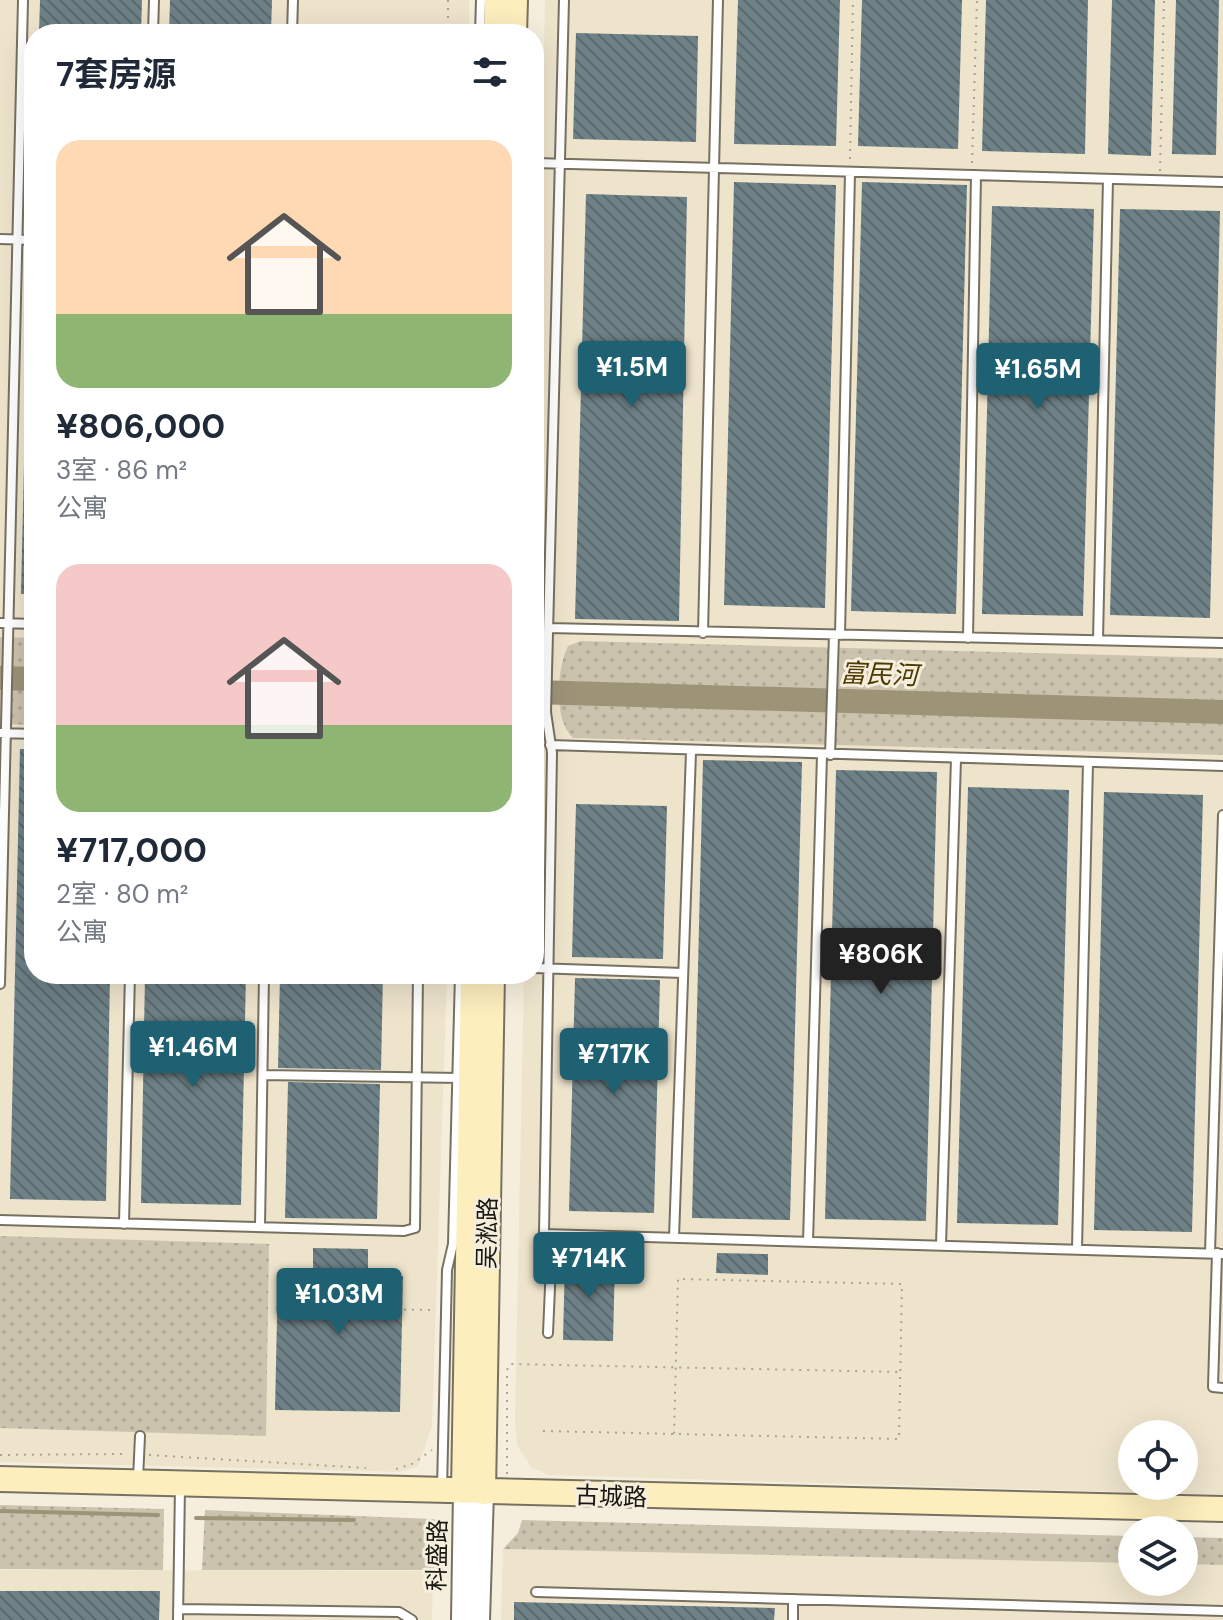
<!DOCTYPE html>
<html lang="zh">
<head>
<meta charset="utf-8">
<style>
	:root { --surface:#fff; --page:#f6f6f7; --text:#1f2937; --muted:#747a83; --accent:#1d6173 }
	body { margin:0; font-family:"DM Sans","Noto Sans SC",sans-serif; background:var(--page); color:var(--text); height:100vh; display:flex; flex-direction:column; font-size:30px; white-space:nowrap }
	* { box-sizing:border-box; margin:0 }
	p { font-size:26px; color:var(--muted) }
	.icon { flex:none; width:44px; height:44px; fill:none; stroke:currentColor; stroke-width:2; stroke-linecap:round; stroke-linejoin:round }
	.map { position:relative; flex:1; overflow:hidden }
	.drawer { position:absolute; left:24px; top:24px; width:520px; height:960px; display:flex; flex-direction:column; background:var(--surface); border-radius:32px; box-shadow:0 8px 32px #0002 }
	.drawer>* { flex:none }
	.tools { position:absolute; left:1118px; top:1420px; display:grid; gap:16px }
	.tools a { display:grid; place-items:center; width:80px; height:80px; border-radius:50%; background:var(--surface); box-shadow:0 8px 32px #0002; font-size:40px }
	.price { position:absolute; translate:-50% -68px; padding:0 18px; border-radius:8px; background:var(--accent); color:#fff; font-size:26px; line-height:52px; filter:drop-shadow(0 2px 4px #0008) }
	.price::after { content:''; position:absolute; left:50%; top:48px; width:24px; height:18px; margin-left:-12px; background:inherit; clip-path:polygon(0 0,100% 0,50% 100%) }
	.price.selected { background:#222; color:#fff }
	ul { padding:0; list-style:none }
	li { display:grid; align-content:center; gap:16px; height:424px; padding:0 32px }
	li span { display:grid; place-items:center; height:248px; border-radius:24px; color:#555 }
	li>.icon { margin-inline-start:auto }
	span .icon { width:144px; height:144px; fill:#fffc; stroke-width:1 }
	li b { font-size:34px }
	h2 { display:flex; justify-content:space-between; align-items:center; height:96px; padding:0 32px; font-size:34px }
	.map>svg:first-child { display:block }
</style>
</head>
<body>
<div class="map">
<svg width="1223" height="1620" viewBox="0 0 1223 1620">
	<defs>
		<pattern id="grass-dots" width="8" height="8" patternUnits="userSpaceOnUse" patternTransform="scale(2)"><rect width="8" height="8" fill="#cbc3ae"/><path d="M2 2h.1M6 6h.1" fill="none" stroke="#aea795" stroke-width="1.8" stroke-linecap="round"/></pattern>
		<pattern id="building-back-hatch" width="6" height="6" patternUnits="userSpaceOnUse" patternTransform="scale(2)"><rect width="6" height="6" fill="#6e8187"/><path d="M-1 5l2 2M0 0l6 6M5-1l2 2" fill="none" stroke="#5a696d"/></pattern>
	</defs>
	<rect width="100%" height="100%" fill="#f5eedd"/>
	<path fill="#eee4cc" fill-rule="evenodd" d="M0,0H469V34H34V974H447L432,1426L418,1467L399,1472L0,1462Z
		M545,0H1223V1495L549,1475L531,1467L517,1445L515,1419L524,974H534V516ZM1132,1434H1184V1486H1132Z
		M503,1549L1132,1563V1582H1184V1564L1223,1565V1620H501Z
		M0,1570L433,1571L432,1620H0Z"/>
	<path fill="url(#grass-dots)" d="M0,637L34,638V725L0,724Z
		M581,641L1223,658V755L573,738C553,720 557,668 568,646Z
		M0,1236L269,1244L266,1436L0,1428Z
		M0,1505L164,1509L163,1570L0,1569Z
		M205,1510L434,1519L442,1529L444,1570H202Z
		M522,1520L1132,1536V1563L503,1549L518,1533Z
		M1184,1537L1223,1538V1565L1184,1564Z"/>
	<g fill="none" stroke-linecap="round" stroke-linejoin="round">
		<path stroke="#9d9377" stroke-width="4" d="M0,1511L158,1515
			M196,1518L354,1520"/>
		<path stroke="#9d9377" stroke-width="24" d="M0,678L34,679
			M534,692L1223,712"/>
	</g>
	<path fill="url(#building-back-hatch)" fill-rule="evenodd" d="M40,0H142L141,34H39Z
		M170,0H272L271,34H169Z
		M738,0H840L836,146L734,144Z
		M862,0H962L958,149L858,146Z
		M986,0H1088L1085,154L982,151Z
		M1112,0H1155L1151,156L1108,154Z
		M1176,0H1219L1216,155L1172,154Z
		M576,33L698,36L696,142L573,139Z
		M734,182L836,185L825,608L724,605Z
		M862,182L967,185L956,614L851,611Z
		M586,194L687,197L679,621L575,619Z
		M992,206L1094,209L1083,616L982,614Z
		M1120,209L1220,211L1210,618L1110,615Z
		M24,464H34V594H21Z
		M20,749H34V974H110L106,1201L10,1199Z
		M703,760L802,762L790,1220L692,1218Z
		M836,770L937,772L926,1221L825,1219Z
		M968,787L1069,790L1058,1225L957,1223Z
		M1104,792L1203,795L1192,1232L1094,1230Z
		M576,804L667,806L663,959L572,957Z
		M145,974H246L241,1205L141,1203Z
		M280,974H383L381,1070L278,1068Z
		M575,978L660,980L654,1213L569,1211Z
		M288,1082L380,1084L377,1219L285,1218Z
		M313,1248L368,1249V1275L403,1276L400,1412L275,1410L278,1272L313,1273ZM316,1297L364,1298V1320L315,1319Z
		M717,1253L768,1254V1275L716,1273Z
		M565,1258L615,1260L613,1341L563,1340Z
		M0,1591H160L159,1620H0Z
		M514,1602L775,1608L774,1620H514Z"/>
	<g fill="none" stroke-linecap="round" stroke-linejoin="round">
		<defs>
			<path id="service" d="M153,34L154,0
				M292,34L293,0
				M480,34L481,0
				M534,163L1223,182
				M0,239L34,240
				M0,623L34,624
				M548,628L1223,643
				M703,633L718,0
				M840,635L850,172
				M968,638L976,175
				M1098,640L1108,179
				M0,733L34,734
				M550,745L1223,766
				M830,755L834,635
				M534,968L683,973
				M0,984L23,0
				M263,1075L461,1078
				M0,1220L404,1231L415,1228L418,974
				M124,1224L130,974
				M260,1227L264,974
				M544,1234L1223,1254
				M674,1238L691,752
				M808,1242L822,755
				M941,1245L956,759
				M1077,1249L1088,762
				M1210,1253L1223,815
				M1217,1253L1213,1387L1223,1388
				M548,1333L551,1265L544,1234L552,753L546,712L564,0
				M138,1479L140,1436
				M442,1489L447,1270L453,1244L460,974
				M536,1592L1223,1611
				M178,1609L399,1612L412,1620
				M178,1620L180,1485
				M793,1620V1599"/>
			<path id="tertiary" d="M462,1620L464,1491
				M479,1620L483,1492"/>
			<path id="secondary" d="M496,34L497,0
				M514,34L515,0
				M0,1479L1223,1509
				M464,1491L473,974
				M483,1492L492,974"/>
		</defs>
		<use href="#service" stroke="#777162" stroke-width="12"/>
		<use href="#tertiary" stroke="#777162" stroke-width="24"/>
		<use href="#secondary" stroke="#777162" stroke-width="28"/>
		<path stroke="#a8a396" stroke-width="2" stroke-dasharray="2 6" stroke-linecap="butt" d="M448,34V0
			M850,159L853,0
			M972,163L977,0
			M1160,171L1164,0
			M276,1308L435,1310
			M543,1431L899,1439L902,1284L678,1279L674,1434
			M0,1455L126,1454
			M149,1455L366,1468
			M396,1469L412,1464L432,1450
			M507,1474V1370L510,1364L901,1372"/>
		<use href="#service" stroke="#fff" stroke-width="8"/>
		<use href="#tertiary" stroke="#fff" stroke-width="20"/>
		<use href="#secondary" stroke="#fceebd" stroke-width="24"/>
	</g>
	<g text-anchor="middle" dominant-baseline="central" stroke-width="6" stroke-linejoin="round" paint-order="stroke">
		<g font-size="24" fill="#191711" stroke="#f5eedd">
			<text transform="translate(487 1233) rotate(-89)">吴淞路</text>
			<text transform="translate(611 1496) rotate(2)">古城路</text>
			<text transform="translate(437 1555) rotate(-89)">科盛路</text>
		</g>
		<g font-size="26" font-style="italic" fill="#4c3a03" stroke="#f5eedd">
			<text transform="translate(879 674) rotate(2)">富民河</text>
		</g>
	</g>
</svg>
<div class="tools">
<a><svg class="icon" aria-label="locate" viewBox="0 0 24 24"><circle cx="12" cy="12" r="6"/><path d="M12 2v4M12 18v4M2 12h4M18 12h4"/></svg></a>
<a><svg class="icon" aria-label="layers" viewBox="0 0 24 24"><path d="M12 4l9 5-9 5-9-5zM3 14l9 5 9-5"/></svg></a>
</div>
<b class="price" style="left:632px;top:409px">¥1.5M</b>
<b class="price" style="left:1038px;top:411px">¥1.65M</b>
<b class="price selected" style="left:881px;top:996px">¥806K</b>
<b class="price" style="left:193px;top:1089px">¥1.46M</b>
<b class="price" style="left:614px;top:1096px">¥717K</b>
<b class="price" style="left:589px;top:1300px">¥714K</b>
<b class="price" style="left:339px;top:1336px">¥1.03M</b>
<section class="drawer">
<h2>7套房源<svg class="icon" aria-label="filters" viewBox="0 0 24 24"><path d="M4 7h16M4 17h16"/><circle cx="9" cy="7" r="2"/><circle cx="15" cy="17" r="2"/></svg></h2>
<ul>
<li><span style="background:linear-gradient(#ffd9b3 70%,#8fb573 0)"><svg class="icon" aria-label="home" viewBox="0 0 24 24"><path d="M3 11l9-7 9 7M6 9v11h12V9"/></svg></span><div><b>¥806,000</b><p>3室 · 86 m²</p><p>公寓</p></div></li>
<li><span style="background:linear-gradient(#f6c9c9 65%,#8fb573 0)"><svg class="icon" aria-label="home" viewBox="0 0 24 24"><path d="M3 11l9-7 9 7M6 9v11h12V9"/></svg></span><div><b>¥717,000</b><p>2室 · 80 m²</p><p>公寓</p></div></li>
</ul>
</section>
</div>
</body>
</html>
